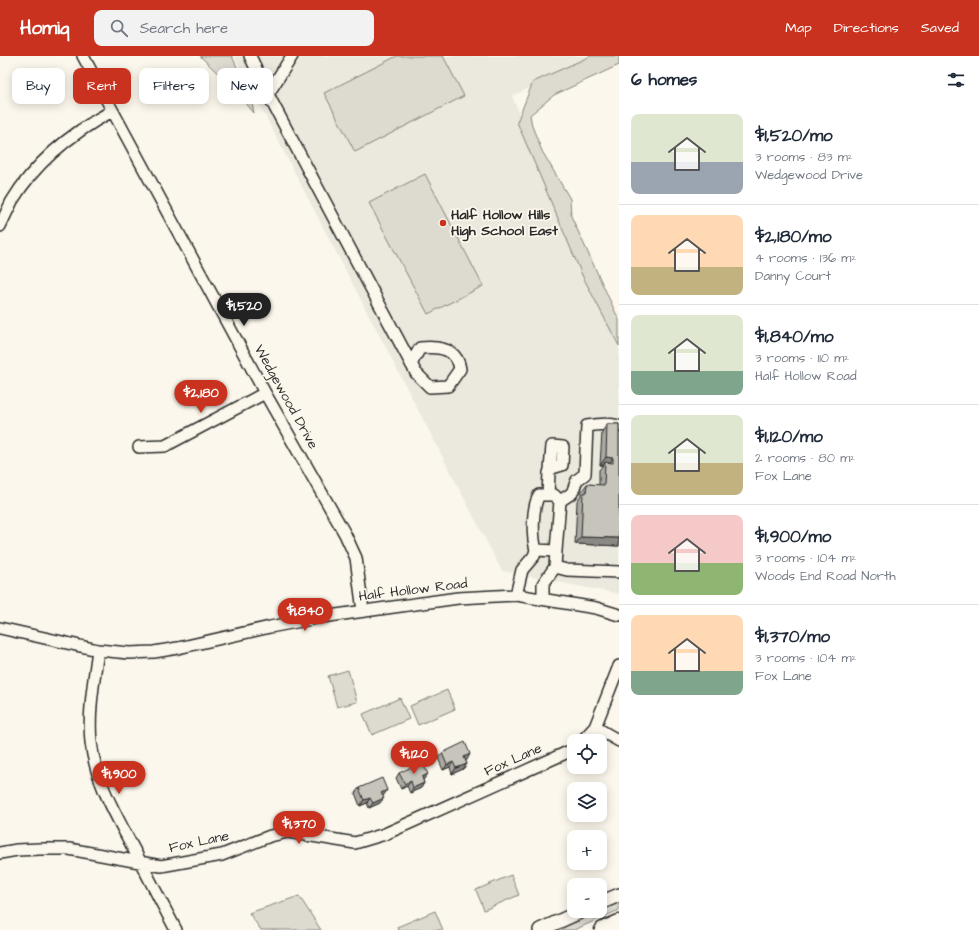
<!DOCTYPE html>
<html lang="en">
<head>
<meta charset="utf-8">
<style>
	:root { --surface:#fff; --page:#f2f2f3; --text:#1f2937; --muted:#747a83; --line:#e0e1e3; --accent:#c8321e }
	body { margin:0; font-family:"Architects Daughter",sans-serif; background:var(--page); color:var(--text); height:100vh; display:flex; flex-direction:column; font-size:15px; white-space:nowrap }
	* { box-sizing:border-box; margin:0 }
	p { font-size:13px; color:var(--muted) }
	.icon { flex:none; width:22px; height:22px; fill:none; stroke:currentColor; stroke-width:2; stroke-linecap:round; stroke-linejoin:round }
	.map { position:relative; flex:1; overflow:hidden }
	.panel { display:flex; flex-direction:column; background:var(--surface); width:360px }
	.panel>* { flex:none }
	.hud { position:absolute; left:12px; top:12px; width:380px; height:36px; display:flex; gap:8px }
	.buttons { position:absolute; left:567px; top:678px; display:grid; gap:8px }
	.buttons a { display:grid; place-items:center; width:40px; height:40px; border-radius:8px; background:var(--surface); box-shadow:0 2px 10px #0003; font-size:20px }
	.price { position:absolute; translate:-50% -34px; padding:0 9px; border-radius:14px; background:var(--accent); color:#fff; font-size:13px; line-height:26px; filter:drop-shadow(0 1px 2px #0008) }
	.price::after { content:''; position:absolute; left:50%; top:24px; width:12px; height:9px; margin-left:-6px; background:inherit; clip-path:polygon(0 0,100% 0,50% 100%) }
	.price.active { background:#222; color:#fff }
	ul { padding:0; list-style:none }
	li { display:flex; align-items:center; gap:12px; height:100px; padding:0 12px }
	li+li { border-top:1px solid var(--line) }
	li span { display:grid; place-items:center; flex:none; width:112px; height:80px; border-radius:8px; color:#555 }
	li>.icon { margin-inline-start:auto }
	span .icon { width:48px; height:48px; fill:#fffc; stroke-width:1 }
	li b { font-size:17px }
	h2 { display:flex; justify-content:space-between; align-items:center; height:48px; padding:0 12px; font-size:17px }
	.tag { padding:0 14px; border-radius:8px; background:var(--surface); box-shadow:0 2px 10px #0003; font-size:14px; line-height:36px }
	.tag.active { background:var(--accent); color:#fff }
	header { display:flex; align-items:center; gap:24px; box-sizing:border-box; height:56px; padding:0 20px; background:var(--accent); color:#fff }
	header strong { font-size:19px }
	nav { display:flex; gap:22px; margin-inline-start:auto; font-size:14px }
	.search { width:280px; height:36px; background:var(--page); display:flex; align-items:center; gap:10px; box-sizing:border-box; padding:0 14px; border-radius:8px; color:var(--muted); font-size:15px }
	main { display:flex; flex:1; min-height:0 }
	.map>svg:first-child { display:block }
</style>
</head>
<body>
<header>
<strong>Homiq</strong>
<div class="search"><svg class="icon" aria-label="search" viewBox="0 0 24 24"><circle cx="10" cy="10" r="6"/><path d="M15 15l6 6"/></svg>Search here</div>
<nav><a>Map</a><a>Directions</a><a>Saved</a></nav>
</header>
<main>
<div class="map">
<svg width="619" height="874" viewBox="0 0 619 874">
	<rect width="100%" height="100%" fill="#fbf7ec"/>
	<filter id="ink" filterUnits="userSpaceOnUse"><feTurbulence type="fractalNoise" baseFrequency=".025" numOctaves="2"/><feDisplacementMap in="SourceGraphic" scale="8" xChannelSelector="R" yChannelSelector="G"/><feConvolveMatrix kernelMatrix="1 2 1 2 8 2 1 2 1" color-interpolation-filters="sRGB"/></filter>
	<g filter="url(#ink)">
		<path fill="#ebe8de" d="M234,0H602L512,40L619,293V538L502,515Z"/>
		<path fill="#dddad0" stroke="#84827e" d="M200,0H232L251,43L254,57L236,35Z
			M397,0H443L464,40L355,96L324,37Z
			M591,0H619V9L554,39L530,59L532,70L542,95L570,143L571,160L619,264V290L582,219L517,66L533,26Z
			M425,118L483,230L428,258L369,147Z
			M348,614L357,646L337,651L328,620Z
			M447,634L455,653L418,669L410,650Z
			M400,642L409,663L372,679L363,658Z
			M511,819L519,839L484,854L476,834Z
			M299,840L321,874H261L249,857Z
			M619,845V854L574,874H553L596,855H600V853Z
			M435,855L443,874H398L397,871Z"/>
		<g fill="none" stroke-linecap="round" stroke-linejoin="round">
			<defs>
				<path id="minor" d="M83,0L265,337L345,478L356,502L363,555
					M250,0L272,46L416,317L430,331L448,330L460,313C457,292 439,290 420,292L411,308
					M268,38L292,0
					M0,170C4,162 8,153 12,145C36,105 72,77 112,55
					M139,391L165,390L265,337
					M548,439L549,417L550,414L552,390L563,391L562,409L552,412L550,414
					M560,445L572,437L577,424L585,418L587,370C598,368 609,367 619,370
					M536,494C532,480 532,452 539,439H554L560,445L556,495
					M555,511L567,514L619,516
					M516,539L522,514L534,500L536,494L556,495L555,511L543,528V543
					M0,572L98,594L129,597L154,596L178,592L270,571L322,561L458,542L516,539L596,552L619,559
					M98,594C94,624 88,656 91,686C95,724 115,757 132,790C147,818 161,846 176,874
					M595,671L619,685
					M582,685L595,671L619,610
					M0,797L17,794L40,793H69L161,810L222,799L270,780L288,776L355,787L385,778L570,695L574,692"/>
				<path id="major" d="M600,847L619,839
					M540,874L582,855"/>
				<path id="highway" d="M603,874L619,867"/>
			</defs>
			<use href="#minor" stroke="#2b2b2b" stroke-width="14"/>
			<use href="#major" stroke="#2b2b2b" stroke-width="16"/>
			<use href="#highway" stroke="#2b2b2b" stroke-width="19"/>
			<use href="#minor" stroke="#fbf7ec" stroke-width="11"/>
			<use href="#major" stroke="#fbf7ec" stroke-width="13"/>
			<use href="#highway" stroke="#fbf7ec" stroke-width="16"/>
		</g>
		<path fill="#aba9a2" stroke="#2b2b2b" d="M607,368H619V490L575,488L577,445L581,439V436L587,428L599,429V414L603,409H600L602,376Z
			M442,697L467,704H465L467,708L463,713L452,718L450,711L443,714L438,702Z
			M399,717L424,723L423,724L424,727L421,732L410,737L407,730L401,733L396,722Z
			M359,732L384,739L382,740L380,747L369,752L367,747L360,750L355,737Z"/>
		<path fill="#8b8984" stroke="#2b2b2b" d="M606,401L613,402L608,409L605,406L603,409H600Z
			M581,481L619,482V490L575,488Z
			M470,698L467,704L460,707L464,701Z
			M453,706L450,711L443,714L447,709Z
			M467,708L463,713L452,718L456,712Z
			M428,718L424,723L418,726L422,721Z
			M411,725L407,730L401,733L405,728Z
			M424,727L421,732L410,737L413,732Z
			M387,734L384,739L378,742L381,737Z
			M370,742L367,747L360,750L364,744Z
			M384,742L380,747L369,752L373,747Z"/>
		<path fill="#c7c4bc" stroke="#2b2b2b" d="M607,368H619V482L581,481L583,437H586L587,428L604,429L605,406L613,407V402L606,401Z
			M465,686L470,698L464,701L467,708L456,712L453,706L447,709L442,697Z
			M422,706L428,718L422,721L424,727L413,732L411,725L405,728L399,717Z
			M382,722L387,734L381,737L384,742L373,747L370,742L364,744L359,732Z"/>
	</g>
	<circle fill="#c8321e" stroke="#fbf7ec" stroke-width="1.5" cx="443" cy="167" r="4"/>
	<g text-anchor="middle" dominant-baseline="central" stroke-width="3.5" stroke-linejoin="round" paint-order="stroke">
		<g font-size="14" font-weight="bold" fill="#2b2b2b" stroke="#fbf7ec" text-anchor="start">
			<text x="451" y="159">Half Hollow Hills<tspan x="451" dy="16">High School East</tspan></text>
		</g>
		<g font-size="14" fill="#2b2b2b" stroke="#fbf7ec">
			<text transform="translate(286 341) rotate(61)">Wedgewood Drive</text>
			<text transform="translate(413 534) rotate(-7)">Half Hollow Road</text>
			<text transform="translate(513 704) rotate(-24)">Fox Lane</text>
			<text transform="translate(199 786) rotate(-12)">Fox Lane</text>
		</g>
	</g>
</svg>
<div class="buttons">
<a><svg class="icon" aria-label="locate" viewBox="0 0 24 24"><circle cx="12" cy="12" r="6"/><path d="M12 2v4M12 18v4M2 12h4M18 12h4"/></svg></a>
<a><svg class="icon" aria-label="layers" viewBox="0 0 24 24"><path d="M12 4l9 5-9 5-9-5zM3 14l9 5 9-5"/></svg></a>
<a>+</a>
<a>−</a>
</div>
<b class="price active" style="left:244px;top:271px">$1,520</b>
<b class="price" style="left:201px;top:358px">$2,180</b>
<b class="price" style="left:305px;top:576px">$1,840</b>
<b class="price" style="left:414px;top:719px">$1,120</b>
<b class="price" style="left:119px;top:739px">$1,900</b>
<b class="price" style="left:299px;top:789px">$1,370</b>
<div class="hud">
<a class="tag">Buy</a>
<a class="tag active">Rent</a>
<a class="tag">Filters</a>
<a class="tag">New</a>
</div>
</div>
<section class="panel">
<h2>6 homes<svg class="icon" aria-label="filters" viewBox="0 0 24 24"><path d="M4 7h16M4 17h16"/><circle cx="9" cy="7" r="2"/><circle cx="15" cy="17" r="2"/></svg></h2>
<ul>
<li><span style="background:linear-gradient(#dfe7d0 60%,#9aa5b1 0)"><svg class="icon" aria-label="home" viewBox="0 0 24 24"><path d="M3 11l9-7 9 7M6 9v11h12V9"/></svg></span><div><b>$1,520/mo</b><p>3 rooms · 83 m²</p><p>Wedgewood Drive</p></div></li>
<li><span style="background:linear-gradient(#ffd9b3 65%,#c2b280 0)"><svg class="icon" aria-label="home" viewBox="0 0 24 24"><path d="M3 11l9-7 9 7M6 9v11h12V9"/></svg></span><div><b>$2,180/mo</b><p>4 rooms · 136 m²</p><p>Danny Court</p></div></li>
<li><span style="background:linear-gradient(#dfe7d0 70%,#7fa58c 0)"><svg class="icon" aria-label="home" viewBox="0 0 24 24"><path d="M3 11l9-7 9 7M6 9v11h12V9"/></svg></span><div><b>$1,840/mo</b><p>3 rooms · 110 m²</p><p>Half Hollow Road</p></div></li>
<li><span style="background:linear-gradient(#dfe7d0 60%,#c2b280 0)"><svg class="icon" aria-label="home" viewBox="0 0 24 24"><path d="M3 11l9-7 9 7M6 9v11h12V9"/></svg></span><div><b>$1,120/mo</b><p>2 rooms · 80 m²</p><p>Fox Lane</p></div></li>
<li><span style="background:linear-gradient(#f6c9c9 60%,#8fb573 0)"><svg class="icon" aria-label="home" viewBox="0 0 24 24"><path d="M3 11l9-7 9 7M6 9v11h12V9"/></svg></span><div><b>$1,900/mo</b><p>3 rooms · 104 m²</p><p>Woods End Road North</p></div></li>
<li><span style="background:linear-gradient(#ffd9b3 70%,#7fa58c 0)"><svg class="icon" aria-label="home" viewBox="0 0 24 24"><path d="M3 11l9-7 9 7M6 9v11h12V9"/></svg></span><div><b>$1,370/mo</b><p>3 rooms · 104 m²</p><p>Fox Lane</p></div></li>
</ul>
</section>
</main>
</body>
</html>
